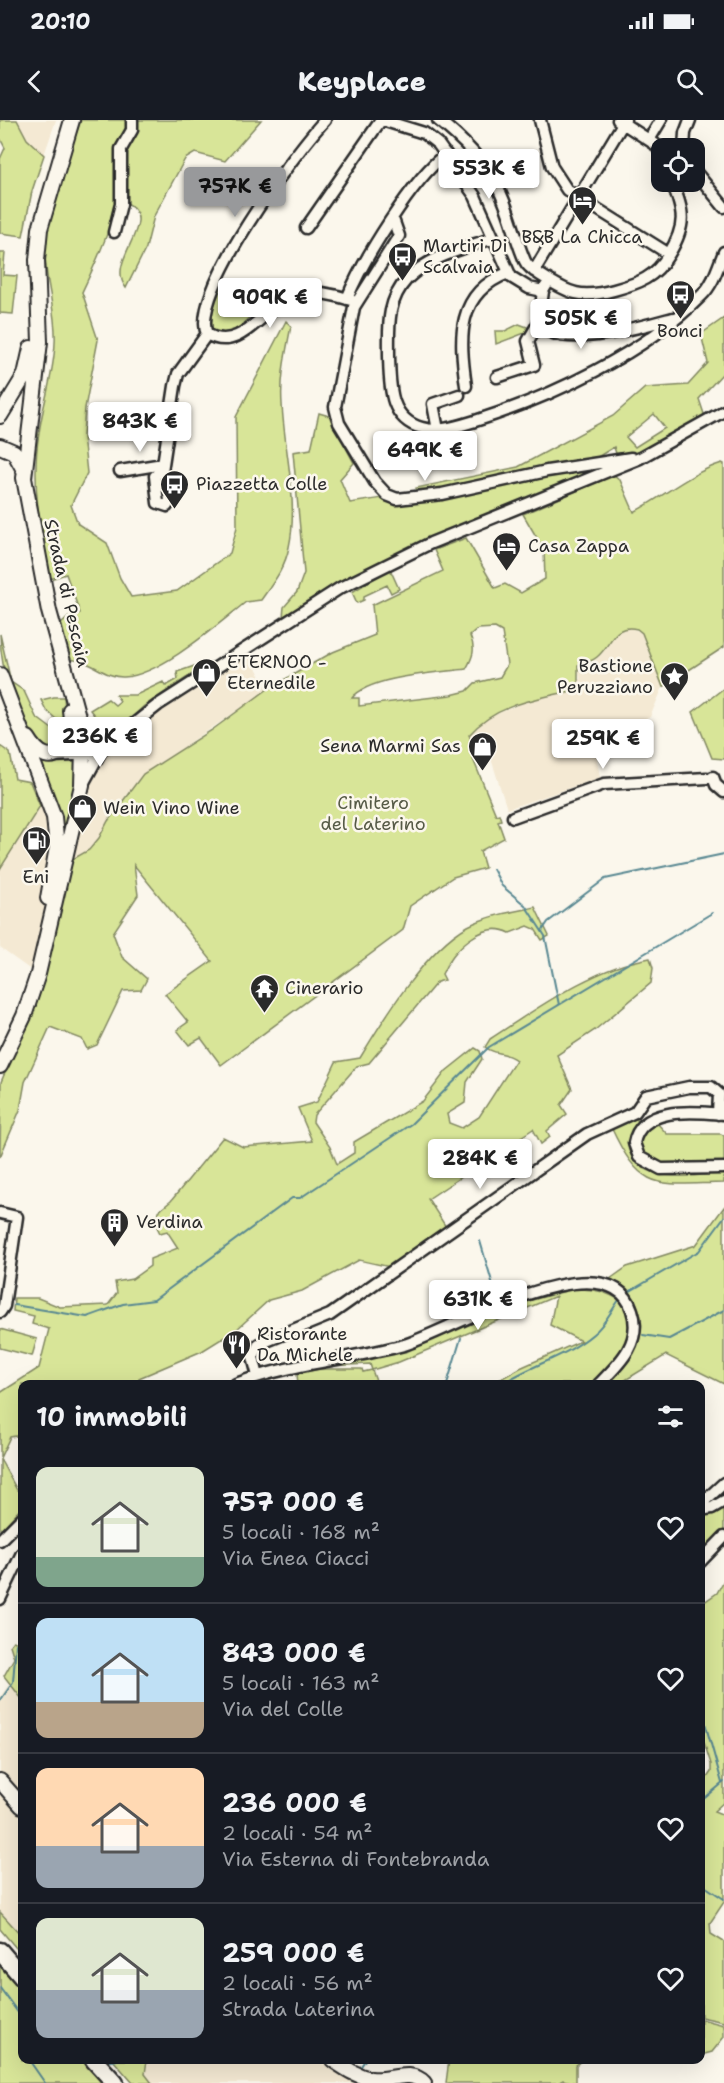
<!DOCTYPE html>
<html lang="it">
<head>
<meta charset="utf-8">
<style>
	:root { --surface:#171b24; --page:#242831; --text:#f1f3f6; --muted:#9ea1a6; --line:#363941; --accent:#98999b }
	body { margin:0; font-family:"Shantell Sans",sans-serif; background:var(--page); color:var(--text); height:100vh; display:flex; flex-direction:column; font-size:22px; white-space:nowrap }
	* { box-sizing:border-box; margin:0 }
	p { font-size:20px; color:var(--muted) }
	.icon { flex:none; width:33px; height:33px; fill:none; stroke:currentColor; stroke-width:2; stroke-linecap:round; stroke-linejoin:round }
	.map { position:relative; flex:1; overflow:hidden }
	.details { position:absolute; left:18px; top:1260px; width:687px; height:684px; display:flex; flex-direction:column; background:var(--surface); border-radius:12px; box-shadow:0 6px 24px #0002 }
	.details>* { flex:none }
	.tools { position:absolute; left:651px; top:18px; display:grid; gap:12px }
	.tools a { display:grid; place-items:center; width:54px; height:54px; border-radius:12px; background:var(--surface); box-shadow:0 6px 24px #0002; font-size:30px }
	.price { position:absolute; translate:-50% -51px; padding:0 14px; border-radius:6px; background:#fff; color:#222; font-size:20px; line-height:39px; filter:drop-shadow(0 2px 3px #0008) }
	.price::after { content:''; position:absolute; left:50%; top:36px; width:18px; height:14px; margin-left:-9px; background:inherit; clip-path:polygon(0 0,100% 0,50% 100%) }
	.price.active { background:var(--accent); color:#111 }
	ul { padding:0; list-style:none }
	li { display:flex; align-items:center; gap:18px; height:150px; padding:0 18px }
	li+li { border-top:2px solid var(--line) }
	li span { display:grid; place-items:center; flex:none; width:168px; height:120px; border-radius:12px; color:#555 }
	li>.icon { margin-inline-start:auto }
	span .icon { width:72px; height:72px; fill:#fffc; stroke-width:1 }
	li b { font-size:26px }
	h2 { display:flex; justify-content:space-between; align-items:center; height:72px; padding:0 18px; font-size:26px }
	.status { display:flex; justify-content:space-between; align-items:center; height:42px; padding:0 30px; background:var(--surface); direction:ltr }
	.status svg { height:16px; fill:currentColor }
	header { display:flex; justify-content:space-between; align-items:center; height:78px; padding:0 18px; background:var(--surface); font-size:27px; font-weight:800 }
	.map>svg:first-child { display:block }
</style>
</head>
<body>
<div class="status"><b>20:10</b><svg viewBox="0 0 49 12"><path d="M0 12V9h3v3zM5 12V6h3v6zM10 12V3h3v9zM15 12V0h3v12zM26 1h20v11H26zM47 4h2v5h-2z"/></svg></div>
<header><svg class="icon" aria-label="back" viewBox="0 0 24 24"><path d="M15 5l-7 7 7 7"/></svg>Keyplace<svg class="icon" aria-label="search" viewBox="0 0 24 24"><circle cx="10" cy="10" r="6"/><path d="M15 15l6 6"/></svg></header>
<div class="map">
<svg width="724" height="1963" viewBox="0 0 724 1963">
	<rect width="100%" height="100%" fill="#fbf7ec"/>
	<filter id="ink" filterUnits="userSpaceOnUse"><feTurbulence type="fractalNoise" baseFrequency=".0167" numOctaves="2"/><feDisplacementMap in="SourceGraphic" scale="12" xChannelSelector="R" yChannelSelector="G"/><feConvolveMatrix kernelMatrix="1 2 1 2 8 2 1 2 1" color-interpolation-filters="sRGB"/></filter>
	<g filter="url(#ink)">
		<path fill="#f4e9d3" d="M17,0H56L44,35L27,19Z
			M630,507L642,513L663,567L650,597L595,626L600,658L507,689L487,626L475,630L468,615L487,598L580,559L578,545L590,541L602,533L615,512Z
			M247,531L268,570L191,622L127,674L99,718L87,731L79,735L42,858L0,828V749L40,686L55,683L79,651L95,654L110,630L136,606Z
			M10,1563L22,1579V1816L0,1792V1577Z
			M147,1940H344L367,1953H390L412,1947L424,1952L434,1963H152L145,1954Z"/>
		<path fill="#d8e598" stroke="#828862" stroke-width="1.5" fill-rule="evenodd" d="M0,0H17L27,19L44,35L32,71L23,116L0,113V39L5,28L0,18Z
			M81,0H261L225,41L195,33L185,39L154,96L146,128L126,168C104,140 163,100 125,82L127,12L116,32C125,82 103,128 82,172L98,220L85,288L83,316L87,353L71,385L78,404L107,423L120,458L131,477L177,471L230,433L237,407L236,297L286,201L291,206C286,232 280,258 282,284C284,330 299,382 289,427C285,448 273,463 261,480L246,482C218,504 161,555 124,557C103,558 89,537 68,540L61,504L70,496L80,493L66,454L50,459C40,413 31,360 39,313C43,283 54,254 55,223C57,192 45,163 45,132C45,87 67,42 81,0Z
			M0,133H5L3,155L17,156L13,194L0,193Z
			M223,157L238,164L260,187L232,214L226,216L212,210C210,190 215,175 223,157Z
			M724,198V252L699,279L705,297L639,333L617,337L614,327L591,341L417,375L416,368L518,347L613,296L645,268L688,265L708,243L701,214ZM654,294L665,308L635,327L626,317Z
			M519,204L527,207L530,211L496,224L495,211H505Z
			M319,293L329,296L354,343L340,359L350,383L589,347L585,355C482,398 378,436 283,497L284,487L297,472L304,453L293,332L311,329Z
			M722,343L724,344V527L663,567L642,513L637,509C613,503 612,525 597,537C591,542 585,543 578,545V564L571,571C535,579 495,585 469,615L475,630L473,639L496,695L499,694L501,700L498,701L504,718L480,731L485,748L453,757L410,786L403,810L221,945L201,918L189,925L177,910L188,902L165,874L212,841L134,745L138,775L113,813L122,837L147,859L141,870L123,871L97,925L87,929L82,919L50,907L25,962L20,990L0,1037L1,962L17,925L73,739L89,730L99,718L108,701L143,654L212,610L268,569L333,532L375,515L372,485L443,451L434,430L466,418L495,468L505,464L521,473L545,459L544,430L523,394L614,355L620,360L634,392C664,376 690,353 722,343ZM495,508L502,512L507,545L500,557L475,563L467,571L451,575L359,586V578H352C370,556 437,553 466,549C473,537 476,529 470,516L478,509Z
			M390,449L399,469L391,473L387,465L364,476V480L357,483L352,472Z
			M0,514L11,562L24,571L36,597L60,615V620L53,629L44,628C18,597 0,555 0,514Z
			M200,544L201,548L144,586L122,606L100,603L90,590L108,579L115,585L120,581L116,575H136L163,562L166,566L178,559L177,552Z
			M724,568V639L712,638L693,592Z
			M54,577H64L66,600L56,599L46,590L41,580Z
			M0,626L10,633L15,659L30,662L40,686L0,749Z
			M38,639H76L79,651L63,719Z
			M535,787L549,816L542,820L535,809L528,806L510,813C483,799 452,830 442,854L445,860L437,862L369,943L357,946L314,995L313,1002L330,1027L337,1044L354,1033V1022L423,981L446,951L475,928L480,931L482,939L467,962L465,983L447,994L449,1003L462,1008L479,997L516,940C505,931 494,935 485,927L490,919C538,888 592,848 650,838L653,848L651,863L595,910L557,935L572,969L561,985L567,994L547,1011L550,1017L541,1024L533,1009L428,1079L446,1107L390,1147L359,1140L302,1171L269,1180L236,1210L202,1231L139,1258L141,1264H22V1315L10,1317L0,1338V1273L39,1248L49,1209L32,1204L34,1196L13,1191L14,1178H38L60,1187L108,1185L117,1173L115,1162L132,1159L150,1146V1139L178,1128L167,1111L160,1113L156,1105L159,1091L171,1081L223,1017L243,1027L312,1021L298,988L317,982L336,942L360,938C384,898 426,829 468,806C489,795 512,792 535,787Z
			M634,998L641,1002C632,1011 623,1022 631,1035C648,1065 696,1055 724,1053V1063C658,1064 642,1074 611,1007Z
			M657,1003L667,1014H721L724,1016V1042L676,1046L658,1044L642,1033C638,1018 643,1011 657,1003Z
			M724,1087V1264L666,1235L619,1264H607C627,1242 651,1219 638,1187C633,1172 624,1165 610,1159L627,1147L696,1125Z
			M573,1169C607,1168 646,1182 626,1225C619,1240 605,1252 594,1264H492L520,1248L581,1221L550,1205L556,1176L399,1242L372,1250L377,1264H298L297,1254L319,1249H362L363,1252L372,1250L370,1244L328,1246L411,1227L521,1183Z
			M0,1209L37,1219L32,1236L0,1228Z
			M0,1339L17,1370L22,1371V1387L0,1411Z
			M724,1386V1411L700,1438V1397Z
			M724,1460V1682L714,1691L724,1695V1782L710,1803L711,1814L724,1822V1902L701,1897L700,1668L711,1652V1644L701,1613L700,1485L717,1473Z
			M13,1521L22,1524V1579L4,1556L14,1538L10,1525Z
			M0,1792L22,1816V1835L0,1809Z
			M0,1838L22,1864V1940H88L108,1963H0Z
			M701,1899L724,1905V1917L712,1932L701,1935Z
			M113,1940H147L145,1954L152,1963H133Z
			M449,1940H582L576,1945V1963L563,1960L558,1963H446Z"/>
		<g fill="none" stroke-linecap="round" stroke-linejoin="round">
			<path stroke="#598892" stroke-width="2" d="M493,749L502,766L525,785L545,816L559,885
				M542,811L548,802L605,759L724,734
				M627,1173L699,1131L724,1097
				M14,1185L87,1197L123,1184L154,1180L292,1078H300L411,1004L489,927L712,793
				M467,1188L495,1172L480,1121
				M643,1215L669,1219L724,1190
				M447,1264L461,1218
				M502,1264C531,1245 566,1237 593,1214C604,1206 611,1191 619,1180
				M0,1581L13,1562L16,1524
				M700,1585L722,1663
				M700,1682L724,1662
				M700,1763L724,1779
				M0,1868L22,1898
				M29,1940L45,1963
				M106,1942L117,1940
				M360,1948L365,1940"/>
			<defs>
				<path id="minor" d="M382,0L424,13L438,24L475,76L511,157L529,168L543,171L549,161
					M438,0C461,18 482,39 496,64C510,89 514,116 525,141C528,148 536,152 542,156C570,174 581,179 614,170C639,163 655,158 669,134C687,104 684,93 672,62
					M540,0L552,47L567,70L669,134
					M618,0L655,24L662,34
					M649,20L661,0
					M684,28L685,13L690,0
					M694,50L724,87
					M393,99L399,116L354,187L335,287L339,303L375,362L387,375L397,379L442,374L547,351L631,338
					M306,108L381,0
					M114,112L121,84V29L132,10V0
					M493,118C463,129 430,136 407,159C386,182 389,208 389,236C390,264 388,299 422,308C439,313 458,306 475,301C551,277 645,233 701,176C713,165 718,147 724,132
					M534,151L625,0
					M543,171L539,202C555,233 647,205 673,198
					M347,179C362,141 414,57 446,34
					M207,214C189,173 296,31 325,0
					M207,214C241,235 265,185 295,174C310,169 336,175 351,180
					M497,257L534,245L528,221L539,202
					M466,266C459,217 456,173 508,153
					M438,310L433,284L459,275
					M120,351L163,344
					M162,351L167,357L170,381L167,386L158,383L155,356L162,351L175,266L178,254L207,214
					M80,601L102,628
					M51,636L96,634L158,585L340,468L431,423L640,338L724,291
					M713,657L716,665L724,672
					M84,662L101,631
					M513,697L604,664L707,658
					M723,994C696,992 641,985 634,1023L639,1037L661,1049L724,1048
					M0,1093L17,1097L4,1186L0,1192
					M258,1256L253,1237L259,1224L330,1195L587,1014L635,992L646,976L689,967H711L719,974L718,994
					M236,1264C290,1243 348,1240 404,1225C448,1212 608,1116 632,1190C643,1222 619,1244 599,1264
					M700,1385L724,1363
					M700,1390L712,1388L724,1381
					M0,1420L22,1398
					M700,1442L724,1417
					M0,1479L22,1433"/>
				<path id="major" d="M0,296L25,255L31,228
					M0,326L14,332L24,350
					M0,555L54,697L57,727L48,778
					M28,618C52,658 75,622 70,590
					M0,946L24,896L38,854L82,665L83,630L79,600L49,491L24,358L40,222L37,140L40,109L72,0
					M0,1661L22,1686
					M333,1940C345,1948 356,1956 371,1959C389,1962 410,1948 424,1963"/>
				<path id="highway" d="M0,1831L22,1857
					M94,1940L115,1963"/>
			</defs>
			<use href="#minor" stroke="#2b2b2b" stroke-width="15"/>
			<use href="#major" stroke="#2b2b2b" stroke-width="18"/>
			<use href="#highway" stroke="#2b2b2b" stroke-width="21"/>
			<use href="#minor" stroke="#fbf7ec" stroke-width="10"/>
			<use href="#major" stroke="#fbf7ec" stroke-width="14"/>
			<use href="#highway" stroke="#fbf7ec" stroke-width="16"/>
		</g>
	</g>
	<defs>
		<symbol id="hotel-pin" viewBox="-11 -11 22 30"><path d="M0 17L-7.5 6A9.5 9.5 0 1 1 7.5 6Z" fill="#2b2b2b" stroke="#fbf7ec"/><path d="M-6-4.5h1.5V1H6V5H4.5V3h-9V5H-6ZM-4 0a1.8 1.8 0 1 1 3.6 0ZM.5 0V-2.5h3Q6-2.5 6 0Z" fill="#fff"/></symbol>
		<symbol id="bus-pin" viewBox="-11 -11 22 30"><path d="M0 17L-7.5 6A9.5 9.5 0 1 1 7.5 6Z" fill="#2b2b2b" stroke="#fbf7ec"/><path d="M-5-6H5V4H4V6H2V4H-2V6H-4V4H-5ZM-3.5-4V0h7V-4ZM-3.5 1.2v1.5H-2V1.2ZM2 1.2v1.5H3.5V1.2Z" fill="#fff"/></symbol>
		<symbol id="shop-pin" viewBox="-11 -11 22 30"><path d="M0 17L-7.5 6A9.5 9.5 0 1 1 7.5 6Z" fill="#2b2b2b" stroke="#fbf7ec"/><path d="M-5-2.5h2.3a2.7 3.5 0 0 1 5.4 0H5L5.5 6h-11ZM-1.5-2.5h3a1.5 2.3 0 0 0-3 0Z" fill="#fff"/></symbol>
		<symbol id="sight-pin" viewBox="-11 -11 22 30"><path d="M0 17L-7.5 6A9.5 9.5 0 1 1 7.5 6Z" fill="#2b2b2b" stroke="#fbf7ec"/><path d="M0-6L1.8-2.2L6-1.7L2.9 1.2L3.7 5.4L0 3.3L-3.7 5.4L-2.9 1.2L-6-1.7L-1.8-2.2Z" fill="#fff"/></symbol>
		<symbol id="fuel-pin" viewBox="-11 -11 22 30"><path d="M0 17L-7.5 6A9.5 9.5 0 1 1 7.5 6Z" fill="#2b2b2b" stroke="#fbf7ec"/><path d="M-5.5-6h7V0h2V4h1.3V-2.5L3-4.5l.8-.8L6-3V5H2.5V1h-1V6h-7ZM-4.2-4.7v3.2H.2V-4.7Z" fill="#fff"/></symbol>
		<symbol id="temple-pin" viewBox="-11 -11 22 30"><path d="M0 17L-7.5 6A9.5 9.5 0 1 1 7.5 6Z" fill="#2b2b2b" stroke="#fbf7ec"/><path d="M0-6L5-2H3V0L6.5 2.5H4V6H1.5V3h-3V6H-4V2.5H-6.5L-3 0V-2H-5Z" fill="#fff"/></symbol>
		<symbol id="building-pin" viewBox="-11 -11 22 30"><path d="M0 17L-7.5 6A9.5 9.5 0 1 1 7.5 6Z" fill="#2b2b2b" stroke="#fbf7ec"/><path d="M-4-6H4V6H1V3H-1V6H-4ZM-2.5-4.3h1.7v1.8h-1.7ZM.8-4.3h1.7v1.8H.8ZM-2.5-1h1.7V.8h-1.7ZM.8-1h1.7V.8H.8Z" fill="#fff"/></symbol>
		<symbol id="restaurant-pin" viewBox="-11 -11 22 30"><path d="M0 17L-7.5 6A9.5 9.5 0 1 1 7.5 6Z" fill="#2b2b2b" stroke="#fbf7ec"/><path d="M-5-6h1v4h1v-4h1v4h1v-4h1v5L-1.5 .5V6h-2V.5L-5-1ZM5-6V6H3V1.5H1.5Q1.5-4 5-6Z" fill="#fff"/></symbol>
	</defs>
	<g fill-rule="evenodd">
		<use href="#hotel-pin" x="566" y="64" width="33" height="45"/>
		<use href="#bus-pin" x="386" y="120" width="33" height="45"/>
		<use href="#bus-pin" x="664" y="158" width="33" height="45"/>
		<use href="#bus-pin" x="158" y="348" width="33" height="45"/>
		<use href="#hotel-pin" x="490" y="410" width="33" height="45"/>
		<use href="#shop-pin" x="190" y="536" width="33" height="45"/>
		<use href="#sight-pin" x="658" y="540" width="33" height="45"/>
		<use href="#shop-pin" x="466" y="610" width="33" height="45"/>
		<use href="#shop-pin" x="66" y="672" width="33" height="45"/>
		<use href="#fuel-pin" x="20" y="704" width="33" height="45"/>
		<use href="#temple-pin" x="248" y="852" width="33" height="45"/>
		<use href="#building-pin" x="98" y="1086" width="33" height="45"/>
		<use href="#restaurant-pin" x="220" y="1208" width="33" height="45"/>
	</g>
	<g text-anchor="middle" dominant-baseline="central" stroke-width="5" stroke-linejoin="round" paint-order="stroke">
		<g font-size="18" fill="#2b2b2b" stroke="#fbf7ec" text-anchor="start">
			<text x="582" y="117" text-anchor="middle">B&amp;B La Chicca</text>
			<text x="423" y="126">Martiri Di<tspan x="423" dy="21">Scalvaia</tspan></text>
			<text x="680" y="211" text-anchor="middle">Bonci</text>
			<text x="196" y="364">Piazzetta Colle</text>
			<text x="528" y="426">Casa Zappa</text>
			<text x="227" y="542">ETERNOO -<tspan x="227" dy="21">Eternedile</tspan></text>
			<text x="653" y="546" text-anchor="end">Bastione<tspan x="653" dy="21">Peruzziano</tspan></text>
			<text x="461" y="626" text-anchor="end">Sena Marmi Sas</text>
			<text x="103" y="688">Wein Vino Wine</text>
			<text x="36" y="757" text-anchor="middle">Eni</text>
			<text x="285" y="868">Cinerario</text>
			<text x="136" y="1102">Verdina</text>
			<text x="257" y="1214">Ristorante<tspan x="257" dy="21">Da Michele</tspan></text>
		</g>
		<g font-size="18" fill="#2b2b2b" stroke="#fbf7ec">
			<text transform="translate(67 473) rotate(77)">Strada di Pescaia</text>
		</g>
		<g font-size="18" fill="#565a46" stroke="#fbf7ec">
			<text x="373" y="683">Cimitero<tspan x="373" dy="21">del Laterino</tspan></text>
		</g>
	</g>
</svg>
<div class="tools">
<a><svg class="icon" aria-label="locate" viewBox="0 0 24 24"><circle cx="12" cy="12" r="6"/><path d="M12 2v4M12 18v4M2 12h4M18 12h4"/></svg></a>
</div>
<b class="price" style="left:489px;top:80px">553K €</b>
<b class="price active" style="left:235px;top:98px">757K €</b>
<b class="price" style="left:270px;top:209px">909K €</b>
<b class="price" style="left:581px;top:230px">505K €</b>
<b class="price" style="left:140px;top:333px">843K €</b>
<b class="price" style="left:425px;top:362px">649K €</b>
<b class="price" style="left:100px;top:648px">236K €</b>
<b class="price" style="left:603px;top:650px">259K €</b>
<b class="price" style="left:480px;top:1070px">284K €</b>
<b class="price" style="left:478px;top:1211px">631K €</b>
<section class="details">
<h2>10 immobili<svg class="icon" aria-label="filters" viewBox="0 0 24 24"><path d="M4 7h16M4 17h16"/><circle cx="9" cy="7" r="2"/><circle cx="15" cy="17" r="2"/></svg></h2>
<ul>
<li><span style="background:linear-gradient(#dfe7d0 75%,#7fa58c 0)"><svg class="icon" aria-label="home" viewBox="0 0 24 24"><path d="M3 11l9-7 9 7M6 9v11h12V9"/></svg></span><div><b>757 000 €</b><p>5 locali · 168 m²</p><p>Via Enea Ciacci</p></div><svg class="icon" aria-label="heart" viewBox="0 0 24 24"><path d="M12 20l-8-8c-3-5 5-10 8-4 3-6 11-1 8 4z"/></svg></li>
<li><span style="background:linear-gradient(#bfe0f5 70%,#b9a48a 0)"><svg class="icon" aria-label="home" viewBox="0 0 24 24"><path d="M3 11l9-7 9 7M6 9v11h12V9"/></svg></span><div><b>843 000 €</b><p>5 locali · 163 m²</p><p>Via del Colle</p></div><svg class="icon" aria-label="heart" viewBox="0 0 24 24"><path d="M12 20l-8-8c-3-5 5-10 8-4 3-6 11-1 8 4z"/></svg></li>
<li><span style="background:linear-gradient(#ffd9b3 65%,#9aa5b1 0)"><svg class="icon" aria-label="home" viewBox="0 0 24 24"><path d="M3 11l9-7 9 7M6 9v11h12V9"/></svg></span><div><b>236 000 €</b><p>2 locali · 54 m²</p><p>Via Esterna di Fontebranda</p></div><svg class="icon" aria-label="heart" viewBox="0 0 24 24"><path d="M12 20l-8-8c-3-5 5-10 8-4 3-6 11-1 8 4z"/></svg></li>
<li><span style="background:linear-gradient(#dfe7d0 60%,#9aa5b1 0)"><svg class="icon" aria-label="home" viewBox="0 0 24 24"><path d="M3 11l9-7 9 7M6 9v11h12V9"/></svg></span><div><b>259 000 €</b><p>2 locali · 56 m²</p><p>Strada Laterina</p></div><svg class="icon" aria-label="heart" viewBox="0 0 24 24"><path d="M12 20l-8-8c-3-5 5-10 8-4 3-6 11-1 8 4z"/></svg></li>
</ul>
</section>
</div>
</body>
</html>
